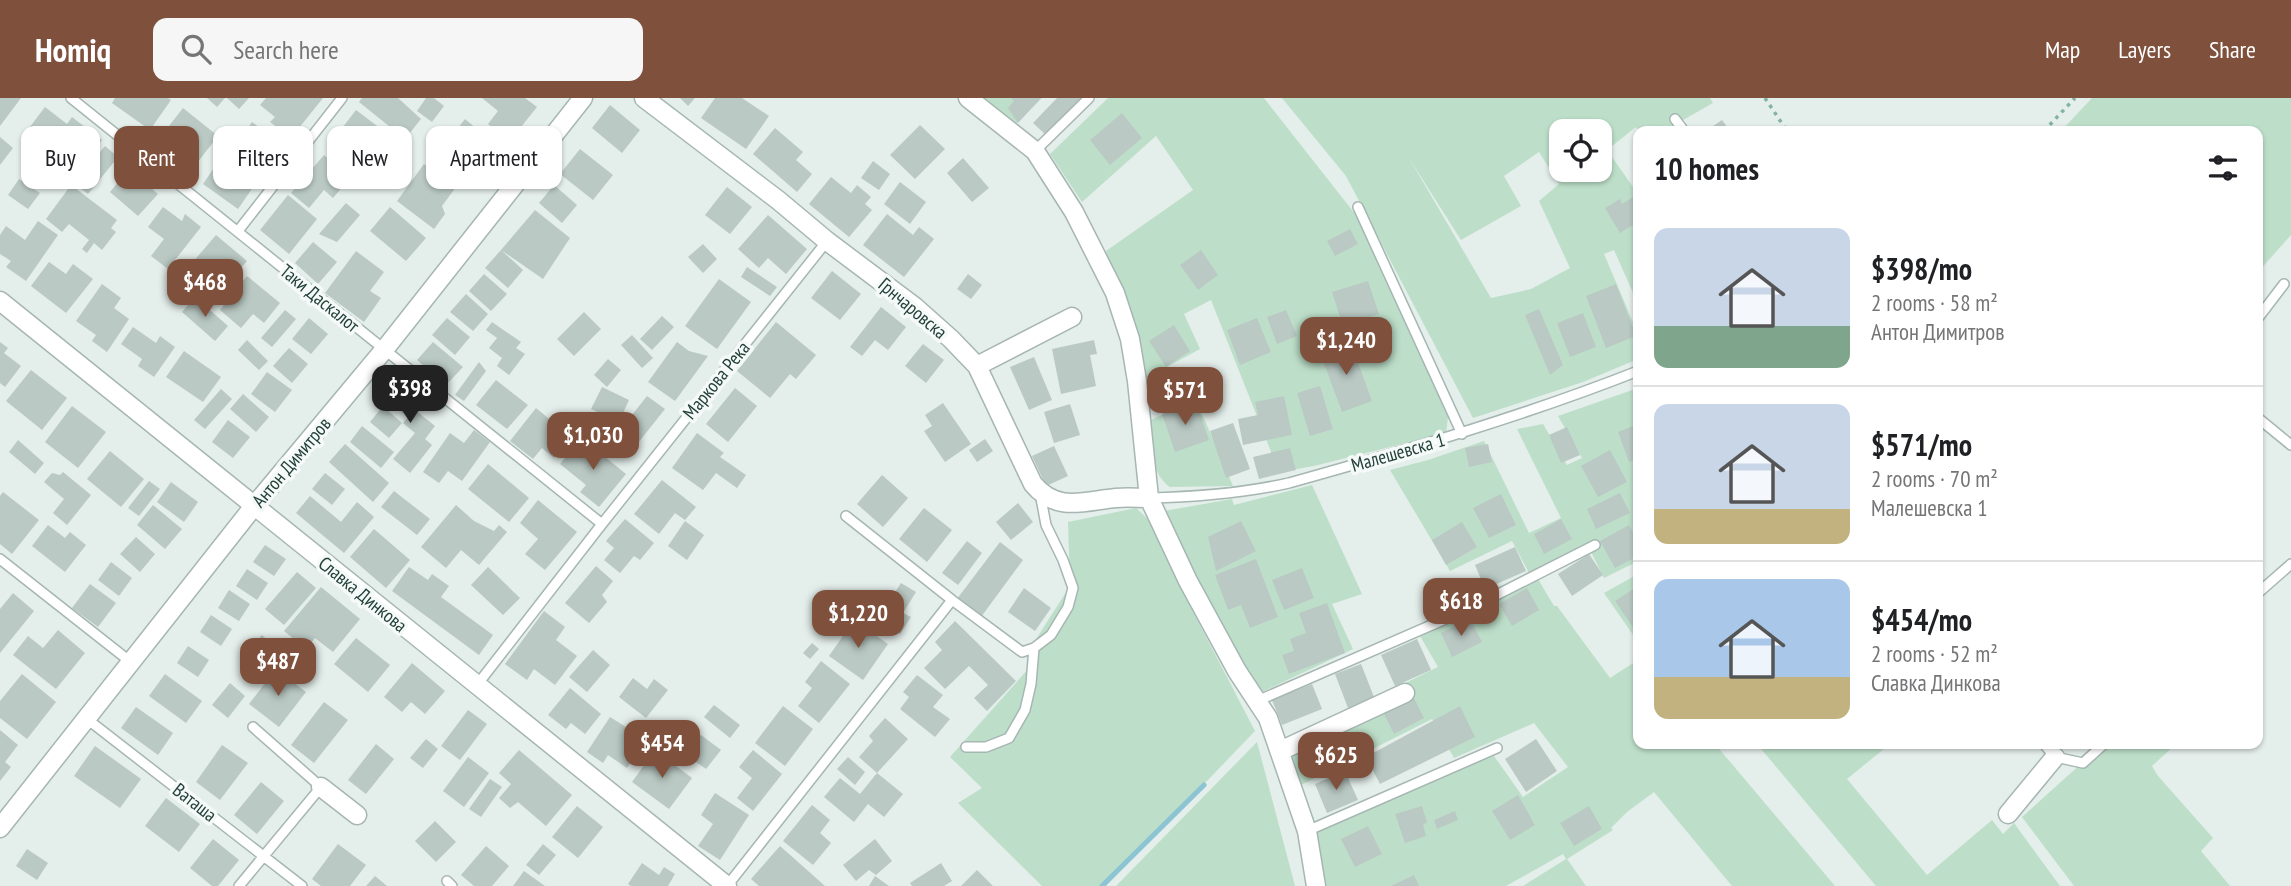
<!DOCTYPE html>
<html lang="en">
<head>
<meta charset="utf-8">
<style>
	:root { --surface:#fff; --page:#f6f6f6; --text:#202124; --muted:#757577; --line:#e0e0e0; --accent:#7f513d }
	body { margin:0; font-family:"PT Sans Narrow",sans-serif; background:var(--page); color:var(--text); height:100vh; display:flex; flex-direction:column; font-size:26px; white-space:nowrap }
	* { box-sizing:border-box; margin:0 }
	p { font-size:23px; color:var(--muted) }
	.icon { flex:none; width:38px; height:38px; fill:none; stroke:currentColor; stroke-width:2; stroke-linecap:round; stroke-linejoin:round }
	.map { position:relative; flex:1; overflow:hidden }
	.details { position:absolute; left:1633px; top:28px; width:630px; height:623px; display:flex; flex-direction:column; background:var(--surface); border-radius:14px; box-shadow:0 2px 5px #0004 }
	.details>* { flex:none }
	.banner { position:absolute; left:21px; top:28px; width:665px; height:63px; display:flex; gap:14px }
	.buttons { position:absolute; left:1549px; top:21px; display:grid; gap:14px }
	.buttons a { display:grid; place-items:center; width:63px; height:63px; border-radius:14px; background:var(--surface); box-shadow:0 2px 5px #0004; font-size:35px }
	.price { position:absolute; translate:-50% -60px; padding:0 16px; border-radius:14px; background:var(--accent); color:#fff; font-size:23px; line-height:46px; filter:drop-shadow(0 2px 4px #0008) }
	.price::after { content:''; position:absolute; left:50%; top:42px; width:21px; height:16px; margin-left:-10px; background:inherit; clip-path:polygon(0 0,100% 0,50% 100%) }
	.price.selected { background:#222; color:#fff }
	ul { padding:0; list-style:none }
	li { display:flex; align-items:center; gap:21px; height:175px; padding:0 21px }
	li+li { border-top:2px solid var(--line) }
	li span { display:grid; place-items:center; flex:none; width:196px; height:140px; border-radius:14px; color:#555 }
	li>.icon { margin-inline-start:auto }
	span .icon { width:84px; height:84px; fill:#fffc; stroke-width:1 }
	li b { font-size:30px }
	h2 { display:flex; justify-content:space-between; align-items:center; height:84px; padding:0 21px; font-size:30px }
	.tag { padding:0 24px; border-radius:14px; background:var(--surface); box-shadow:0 2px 5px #0004; font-size:24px; line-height:63px }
	.tag.selected { background:var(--accent); color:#fff }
	header { display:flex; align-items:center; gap:42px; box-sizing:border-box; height:98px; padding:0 35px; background:var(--accent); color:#fff }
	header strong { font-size:33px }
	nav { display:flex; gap:38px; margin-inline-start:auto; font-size:24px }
	.search { width:490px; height:63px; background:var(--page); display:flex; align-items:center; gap:18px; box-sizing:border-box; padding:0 24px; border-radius:14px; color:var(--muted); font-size:26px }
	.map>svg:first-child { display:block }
</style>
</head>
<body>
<header>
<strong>Homiq</strong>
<div class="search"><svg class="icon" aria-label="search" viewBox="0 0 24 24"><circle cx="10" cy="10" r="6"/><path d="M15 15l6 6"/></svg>Search here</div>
<nav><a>Map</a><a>Layers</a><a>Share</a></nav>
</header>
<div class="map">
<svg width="2291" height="788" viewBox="0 0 2291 788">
	<rect width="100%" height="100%" fill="#e4eeea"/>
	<path fill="#bddfc9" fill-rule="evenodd" d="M980,0H1042L1012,30Z
		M1108,0H1264L1363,126L1418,240L1448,319L1446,335L1314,368L1279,374L1211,202L1184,216L1200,251L1139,284L1106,153L1193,92L1156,38L1082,104L1050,56Z
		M1282,0H1710L1713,5L1676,26L1680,33H1639L1636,29L1607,52L1638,96V206L1614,152L1604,156L1638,236V261L1583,284L1473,320L1346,78ZM1561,33H1600V72H1561ZM1539,54L1559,86L1539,103L1570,170L1531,191L1491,200L1409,60L1461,142L1521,108L1504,78Z
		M2092,0H2291V137L2258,174V33H2061Z
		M1638,290V463L1604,480L1587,446L1529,475L1512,443L1450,473L1390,372L1428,362L1484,343L1529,435L1561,420L1517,331L1543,326L1567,367L1582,360L1558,318Z
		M1196,302L1233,388L1170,389C1151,377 1150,345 1146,324Z
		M1312,387L1362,496L1332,506L1353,551L1262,594L1228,543L1164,413L1232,401L1234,407Z
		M1136,410L1151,424L1179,487L1255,633L1106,788H1042L958,705L982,690L950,659L1029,570L1031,549L1070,488L1068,424Z
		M1638,476V544L1604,495Z
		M1538,481L1554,508H1557L1610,580L1638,562V646H1715L1835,788H1732L1654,694L1627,714L1611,730L1613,732L1567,761L1586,788H1523L1566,761L1563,756L1506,788H1321L1310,734C1372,709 1431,678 1494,658L1523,699L1568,669L1534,625L1454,660L1432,621L1299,688L1287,652L1346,614L1438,569L1420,538Z
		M1257,644L1295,788H1116Z
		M1757,646H1890L1847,681L1927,777L1992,722L2003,736L2014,725L2060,788H1876Z
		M2103,646H2176L2152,668L2158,678L2213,740L2201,753L2230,788H2074L2022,719Z"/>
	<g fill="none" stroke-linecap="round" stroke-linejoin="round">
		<path stroke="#8cc4d3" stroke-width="5" d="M1102,788L1204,687"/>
	</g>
	<path fill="#bac9c4" d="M0,0H21L0,28Z
		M115,0H168L171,2L150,32L112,5Z
		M207,0H225L217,9Z
		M227,0H249L239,11Z
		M266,0H323L291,40L270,24L275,19L260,7Z
		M362,0H398L421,21L405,41L359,4Z
		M426,0H434L444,8L432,24L417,13Z
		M482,0H525L537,9L509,44L488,26L498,13Z
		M680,0H695L688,8Z
		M715,0H742L769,18L746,51L701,20Z
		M1011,0H1041L1018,25L1008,10L1014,3Z
		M1057,0H1082L1047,38L1033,25Z
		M610,7L640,32L622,55L592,30Z
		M45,9L67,26L72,19L102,42L71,82L41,58L47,50L26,34Z
		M183,10L218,38L190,74L155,46Z
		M356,12L393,40L381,56L370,48L356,65L342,55L355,38L343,29Z
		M1122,15L1142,40L1110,67L1090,42Z
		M465,21L498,49L465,90L432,63Z
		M1722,22L1730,33H1706Z
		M252,24L284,47L275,62L284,68L275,81L250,64L255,56L238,44Z
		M920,27L945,51L915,81L890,57Z
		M775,30L803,54L796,62L812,76L797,94L753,56Z
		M0,39L13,50L0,67Z
		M105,48L118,59L88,96L74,85Z
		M580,51L613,77L593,102L560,76Z
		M224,55L240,66L238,72L256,85L238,111L203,86Z
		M324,57L350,80L333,100L324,92L309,110L291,95Z
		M963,60L989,90L972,104L947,75Z
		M873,63L890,76L879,92L861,80Z
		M424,66L456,89L442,108L445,116L434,131L397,103Z
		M129,71L158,96L138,118L110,94Z
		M831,79L851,95L857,87L871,99L865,106L872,112L849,139L809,106Z
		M19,81L40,95L28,111L8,97Z
		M900,84L926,104L910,126L884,106Z
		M71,87L117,122L111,130L116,134L102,152L94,145L87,155L82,151L89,142L69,126L62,134L46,121Z
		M554,87L577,107L562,125L539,105Z
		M727,89L752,109L730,136L705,117Z
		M288,97L317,121L289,156L260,132Z
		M1633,99L1638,107V124L1620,135L1605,110L1620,101L1622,106Z
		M346,105L360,117L337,144L319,136Z
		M163,109L182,123L185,116L201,129L168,171L151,158L164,141L148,129Z
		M390,109L426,140L406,163L370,133Z
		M535,112L570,140L543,181L501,152Z
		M887,116L913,137L919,129L934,141L904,179L863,147Z
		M768,117L807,151L786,176L768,160L759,170L738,151Z
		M38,123L58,137L26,183L6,169L11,163L0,156V137L6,128L25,142Z
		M1350,131L1358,146L1335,158L1327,143Z
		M216,137L247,163L213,203L196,190L208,176L193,164Z
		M313,144L337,164L318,186L295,165Z
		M703,146L717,161L703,175L688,159Z
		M501,152L523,172L508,190L485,170Z
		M1201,152L1218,177L1198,192L1180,167Z
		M356,153L384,174L370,193L381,200L364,224L325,195Z
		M49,164L66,176L73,166L93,181L66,215L31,188Z
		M747,169L777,189L770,198L741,179Z
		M832,173L861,196L840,222L811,200Z
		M484,176L507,196L491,213L469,193Z
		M968,176L982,187L971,201L957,191Z
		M247,178L280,205L264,225L253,216L241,230L220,212Z
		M719,181L751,204L717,251L685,228Z
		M1368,183L1379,216L1343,228L1332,194Z
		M102,186L121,200L114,210L129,221L107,254L92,243L96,237L76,223Z
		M1616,186L1636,238L1606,250L1586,198Z
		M466,196L488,216L473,233L450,214Z
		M195,199L228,228L215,243L182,214Z
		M881,209L906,229L888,252L875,242L862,258L850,249Z
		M1539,211L1563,267L1550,277L1525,217Z
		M285,212L296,221L272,249L261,240Z
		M1286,212L1297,238L1277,246L1267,219Z
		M584,214L601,231L574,258L557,241Z
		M1583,215L1596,249L1570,259L1557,225Z
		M662,218L674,229L652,252L640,241Z
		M309,220L328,236L311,256L292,241Z
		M447,220L470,239L455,257L432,237Z
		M1257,220L1271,254L1240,267L1227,232Z
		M492,224L521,244L516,250L525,256L509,277L497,268L502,260L489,250L497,240L486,232Z
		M776,224L816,257L796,281L790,276L770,300L737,273Z
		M1174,227L1190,253L1166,269L1149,243Z
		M133,229L156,245L160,238L175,249L154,279L138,268L142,261L121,246Z
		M632,237L653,260L642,270L621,247Z
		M247,242L268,263L259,272L238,252Z
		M1094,242L1097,256L1090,257L1096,288L1061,296L1052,251Z
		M1350,243L1372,303L1342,314L1320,255Z
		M0,244L8,250L4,255L21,268L5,289L0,285Z
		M433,244L463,269L446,287L417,262Z
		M677,244L689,253L708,258L675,303L648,284Z
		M923,246L944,262L926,285L905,268Z
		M289,250L308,266L292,285L273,268Z
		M184,253L221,279L203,304L166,279Z
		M1034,259L1052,302L1029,312L1010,269Z
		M608,261L621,272L607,289L594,277Z
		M479,264L486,273L464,303L455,297Z
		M31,272L67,300L42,332L6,303Z
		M267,274L292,292L275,314L251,296Z
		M398,281L423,301L414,311L435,328L425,341L432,347L410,375L393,361L415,335L403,325L408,319L383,299Z
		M496,282L528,307L507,331L476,307Z
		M1320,288L1333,331L1310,338L1297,295Z
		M602,289L629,302L619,324L591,311Z
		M735,290L757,308L728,344L706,326Z
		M221,291L232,301L205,331L194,322Z
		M243,296L269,319L256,334L230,311Z
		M647,298L665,311L638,345L621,331Z
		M1284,298L1292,337L1243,347L1238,321L1258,317L1255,304Z
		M1196,304L1209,342L1175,354L1162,316Z
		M943,305L971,346L945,364L924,333L932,328L925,317Z
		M1070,306L1080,337L1054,345L1044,314Z
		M72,308L106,334L78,370L45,344Z
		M383,308L402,325L389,340L370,324Z
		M536,310L571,339L554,360L542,350L533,361L510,343Z
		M228,322L250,339L233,360L212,344Z
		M1233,325L1250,371L1226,380L1210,333Z
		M1638,326V361L1629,364L1618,334Z
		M362,328L394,354L381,370L350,344Z
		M611,328L632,340L622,357L596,342Z
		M1567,329L1580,357L1561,365L1549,337Z
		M474,332L490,344L462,383L448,373L439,385L423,374L450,335L464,345Z
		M697,335L724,355L720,359L746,377L737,390L716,375L703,392L672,370Z
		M582,340L626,376L599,409L580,394L586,387L560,366Z
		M985,341L993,353L977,364L969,352Z
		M18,342L44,365L35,376L9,354Z
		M345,346L389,385L373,404L329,364Z
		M1488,346L1492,364L1469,369L1465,350Z
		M1054,348L1068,378L1046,388L1032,358Z
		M1290,350L1296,372L1259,381L1253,359Z
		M1610,352L1627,384L1598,399L1581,368Z
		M110,353L144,381L121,409L87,381Z
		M488,366L529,400L509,424L468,391Z
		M63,374L91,397L67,427L53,415L64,401L44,384L52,375L60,377Z
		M325,375L345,391L332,407L312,391Z
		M882,377L908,400L883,429L857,406Z
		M662,382L696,409L685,422L675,415L659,436L634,416Z
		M149,383L160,391L139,418L128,410Z
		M171,384L198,404L184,424L157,404Z
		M394,393L430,421L417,437L381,409Z
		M3,394L39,422L12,456L0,446V398Z
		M1620,395L1630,415L1596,431L1587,411Z
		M1501,396L1516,427L1489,440L1473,410Z
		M310,398L341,424L357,404L374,419L344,455L296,415Z
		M538,402L577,434L545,472L525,456L538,441L520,425Z
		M1018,405L1033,424L1011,442L996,424Z
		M153,407L182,431L165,451L137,427Z
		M456,407L474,423L494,433L499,427L507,434L479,467L461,452L446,470L421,449Z
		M924,410L952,432L927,464L899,441Z
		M625,421L654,445L640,462L634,458L620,475L604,462L614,450L606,443Z
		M1561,421L1572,441L1544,456L1534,436Z
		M685,423L704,437L687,462L668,448Z
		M1241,423L1256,453L1216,473L1208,439Z
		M1462,424L1477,449L1446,467L1432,442Z
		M48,427L65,440L70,434L86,447L65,474L32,448Z
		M1629,427L1638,443V458L1615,470L1600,443Z
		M374,431L410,462L386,490L350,459Z
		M136,439L155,456L140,474L120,456Z
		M967,443L982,455L958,487L942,475Z
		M1000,444L1023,462L981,519L957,501Z
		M265,447L286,461L274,478L253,464Z
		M1515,449L1526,473L1485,491L1475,467Z
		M1589,456L1603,477L1572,498L1558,476Z
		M1256,461L1278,519L1250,530L1241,507L1228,512L1215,477Z
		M111,464L132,480L119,498L98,482Z
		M596,468L613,483L602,497L607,504L589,525L565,505Z
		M409,469L428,482L432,476L449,488L441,499L493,537L479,557L392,493Z
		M488,469L520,500L503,517L471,487Z
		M1302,470L1314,500L1284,512L1272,482Z
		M247,471L268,485L257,502L236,488Z
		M297,474L316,490L284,527L265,511Z
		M901,485L916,494L903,515L911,519L900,536L877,522Z
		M90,486L116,505L98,529L72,510Z
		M1638,488V529L1634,531L1615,503Z
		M321,489L360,521L333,554L315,540L306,551L284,533Z
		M1024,490L1051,510L1035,533L1008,514Z
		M1527,490L1539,512L1512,528L1499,506Z
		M229,492L250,506L239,523L218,510Z
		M13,495L34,513L0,555V511Z
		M867,495L881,505L868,523L855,514Z
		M1327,505L1345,555L1289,576L1282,557L1294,553L1290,541L1306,535L1299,515Z
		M544,513L565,529L556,542L577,558L555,587L534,571L527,582L505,566Z
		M211,517L232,531L221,548L200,534Z
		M1470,521L1482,544L1452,559L1441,535Z
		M854,522L888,546L863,582L829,558Z
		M955,523L1016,583L987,613L974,600L988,587L969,568L945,591L924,570L942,552L935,544Z
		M58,532L85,555L56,591L13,557L28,538L43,550Z
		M262,537L282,556L259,579L240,560Z
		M356,540L390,567L368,594L334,566Z
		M1417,541L1431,572L1395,588L1381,557Z
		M812,545L819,551L810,561L803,555Z
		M188,548L209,562L198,579L177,565Z
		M593,552L610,567L587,594L569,579Z
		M821,563L850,586L819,625L798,608L812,590L805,584Z
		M412,565L445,593L425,616L411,604L402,614L384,599Z
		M1361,566L1374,599L1348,610L1335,576Z
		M276,571L306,594L279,629L249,606Z
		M22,576L56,604L27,641L0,620V603Z
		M165,576L202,603L186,625L149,598Z
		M917,577L943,597L933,609L950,621L935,639L900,611L909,599L903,594Z
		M633,580L647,591L654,581L668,592L646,620L619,599Z
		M230,585L245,598L228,620L212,607Z
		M1312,586L1322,611L1282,627L1272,602Z
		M570,590L601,616L585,636L571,625L566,631L548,617Z
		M1413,598L1424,620L1394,636L1383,614Z
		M324,604L348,622L314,665L291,647Z
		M714,607L740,627L730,640L704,619Z
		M783,608L813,631L785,668L755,645Z
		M1460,608L1475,639L1380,686L1366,659Z
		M136,609L173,635L158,657L121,630Z
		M468,612L487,626L460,662L441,648Z
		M610,619L626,629L628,626L648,639L627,670L608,657L603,665L587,654Z
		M885,620L908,641L877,675L903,696L884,719L868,706L854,724L824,699L840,680L860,696L877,675L859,659L873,643L869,638Z
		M0,632L18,647L5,664L11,669L0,683Z
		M1331,636L1343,665L1316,676L1305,647Z
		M701,637L721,652L706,671L686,657Z
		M426,641L438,651L423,670L410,660Z
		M1536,641L1557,673L1526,694L1505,661Z
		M376,646L394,661L366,696L348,682Z
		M222,647L248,665L220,702L196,684Z
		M95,648L141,681L120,710L74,678Z
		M519,652L572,697L546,728L518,704L510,710L499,700L511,686L499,675Z
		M655,652L692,680L669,711L632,684Z
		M753,652L782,676L753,713L737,700L752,680L739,669Z
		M468,659L489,675L464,709L443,693Z
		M848,659L865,674L855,687L837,671Z
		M1345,673L1358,702L1327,715L1315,686Z
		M490,681L502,689L481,719L469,711Z
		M261,684L284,703L257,736L234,717Z
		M715,695L749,717L720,762L698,748L713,726L701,717Z
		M1518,697L1535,727L1510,742L1492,713Z
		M166,700L200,726L179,754L145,728Z
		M812,707L830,722L820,735L831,745L813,767L783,743Z
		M577,708L603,729L578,760L552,739Z
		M1422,708L1427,724L1423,727L1426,738L1405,745L1395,716Z
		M1589,708L1602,731L1574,748L1560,725Z
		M1455,713L1458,722L1437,731L1434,722Z
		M435,723L456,744L436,764L415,743Z
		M1368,728L1382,756L1355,769L1341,741Z
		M213,741L239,762L218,788H212L190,770Z
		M875,741L892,763L876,777L869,772L856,783L843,767Z
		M338,746L366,767L350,788H321L312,781Z
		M543,746L556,757L539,777L526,767Z
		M486,748L509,768L492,788H474L461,777Z
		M780,748L825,788H759L751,781Z
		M27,751L48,765L37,782L16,768Z
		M642,765L659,777L664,769L675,776L668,788H631L628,786Z
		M941,765L952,783L944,788H912L910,785Z
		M977,772L993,788H961Z
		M524,773L545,788H513Z
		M1414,777L1419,788H1391Z
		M375,778L387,788H366Z
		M875,778L889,788H869Z"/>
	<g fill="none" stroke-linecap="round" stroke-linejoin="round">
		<defs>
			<path id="service" d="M71,0L602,426
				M1675,21L1684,33
				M1035,53L1089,0
				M1358,109L1462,336
				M238,133L342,0
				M2258,220L2284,186
				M2258,320L2291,347
				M1149,400C1196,399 1244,395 1289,385C1407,352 1524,318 1638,273
				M846,418L952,502L1022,554L1034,550L1051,537L1068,509L1073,490L1063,462L1046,427L1040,395
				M0,461L132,565
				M2258,495L2291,466
				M477,587L602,426L827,143
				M1257,603L1473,509L1595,447
				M87,621L302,788
				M2044,646L2055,659L2083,665L2104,646
				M966,649H986L1009,640L1025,612L1031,586L1034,550
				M1307,733L1497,650
				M447,783L452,788
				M239,788L321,689L253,629
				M727,788L952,502"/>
			<path id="minor" d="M644,0L778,102L827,143L915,209L951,241L977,268L1033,386C1057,415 1084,403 1116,400C1127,399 1138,400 1149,400
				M968,0L1035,53L1074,114L1115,195L1130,241L1137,283L1149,400L1188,483L1237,573L1268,620L1307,733L1316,788
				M0,203L727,788
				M977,268L1072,219
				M1280,653L1405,595
				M321,689L357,717
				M2008,716L2055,659
				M0,730L254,408L384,252L583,0"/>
		</defs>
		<use href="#service" stroke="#a6b6b2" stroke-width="12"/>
		<use href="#minor" stroke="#a6b6b2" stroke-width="21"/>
		<path stroke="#84b2a7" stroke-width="3.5" stroke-dasharray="3.5 5" stroke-linecap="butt" d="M1765,0L1787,33
			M2044,33L2075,0"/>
		<use href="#service" stroke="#fff" stroke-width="9"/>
		<use href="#minor" stroke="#fff" stroke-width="18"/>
	</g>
	<g text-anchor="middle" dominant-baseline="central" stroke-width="7" stroke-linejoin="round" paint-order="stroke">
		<g font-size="19" fill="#23403a" stroke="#f5faf8">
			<text transform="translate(320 200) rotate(39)">Таки Даскалот</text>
			<text transform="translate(913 210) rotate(40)">Грнчаровска</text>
			<text transform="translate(716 282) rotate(-51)">Маркова Река</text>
			<text transform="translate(1398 354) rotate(-16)">Малешевска 1</text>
			<text transform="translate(291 364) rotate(-50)">Антон Димитров</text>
			<text transform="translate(363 496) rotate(39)">Славка Динкова</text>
			<text transform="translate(195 704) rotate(38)">Ваташа</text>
		</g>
	</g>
</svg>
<div class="buttons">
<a><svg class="icon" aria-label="locate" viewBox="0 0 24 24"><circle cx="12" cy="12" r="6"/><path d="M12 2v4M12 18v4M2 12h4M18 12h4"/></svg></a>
</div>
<b class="price" style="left:205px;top:221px">$468</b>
<b class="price" style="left:1346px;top:279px">$1,240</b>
<b class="price selected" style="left:410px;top:327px">$398</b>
<b class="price" style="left:1185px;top:329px">$571</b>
<b class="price" style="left:593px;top:374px">$1,030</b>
<b class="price" style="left:1461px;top:540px">$618</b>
<b class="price" style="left:858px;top:552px">$1,220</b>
<b class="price" style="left:278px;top:600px">$487</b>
<b class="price" style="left:662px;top:682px">$454</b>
<b class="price" style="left:1336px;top:694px">$625</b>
<div class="banner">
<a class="tag">Buy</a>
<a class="tag selected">Rent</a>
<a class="tag">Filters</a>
<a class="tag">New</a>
<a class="tag">Apartment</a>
</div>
<section class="details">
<h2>10 homes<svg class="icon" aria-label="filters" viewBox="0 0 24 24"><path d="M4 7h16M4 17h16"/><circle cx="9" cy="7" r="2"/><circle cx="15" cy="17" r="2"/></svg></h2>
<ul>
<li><span style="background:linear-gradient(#c9d6e8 70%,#7fa58c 0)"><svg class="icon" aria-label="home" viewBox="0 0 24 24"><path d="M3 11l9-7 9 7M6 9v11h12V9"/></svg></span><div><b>$398/mo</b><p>2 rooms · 58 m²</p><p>Антон Димитров</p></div></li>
<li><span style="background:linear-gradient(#c9d6e8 75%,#c2b280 0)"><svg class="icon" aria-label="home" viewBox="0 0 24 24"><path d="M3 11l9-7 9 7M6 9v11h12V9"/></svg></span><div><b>$571/mo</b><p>2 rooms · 70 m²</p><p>Малешевска 1</p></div></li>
<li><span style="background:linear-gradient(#a9c7e8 70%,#c2b280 0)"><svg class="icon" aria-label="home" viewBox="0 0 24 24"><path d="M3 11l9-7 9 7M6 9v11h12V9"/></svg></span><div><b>$454/mo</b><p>2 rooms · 52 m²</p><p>Славка Динкова</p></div></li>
</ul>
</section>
</div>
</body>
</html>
